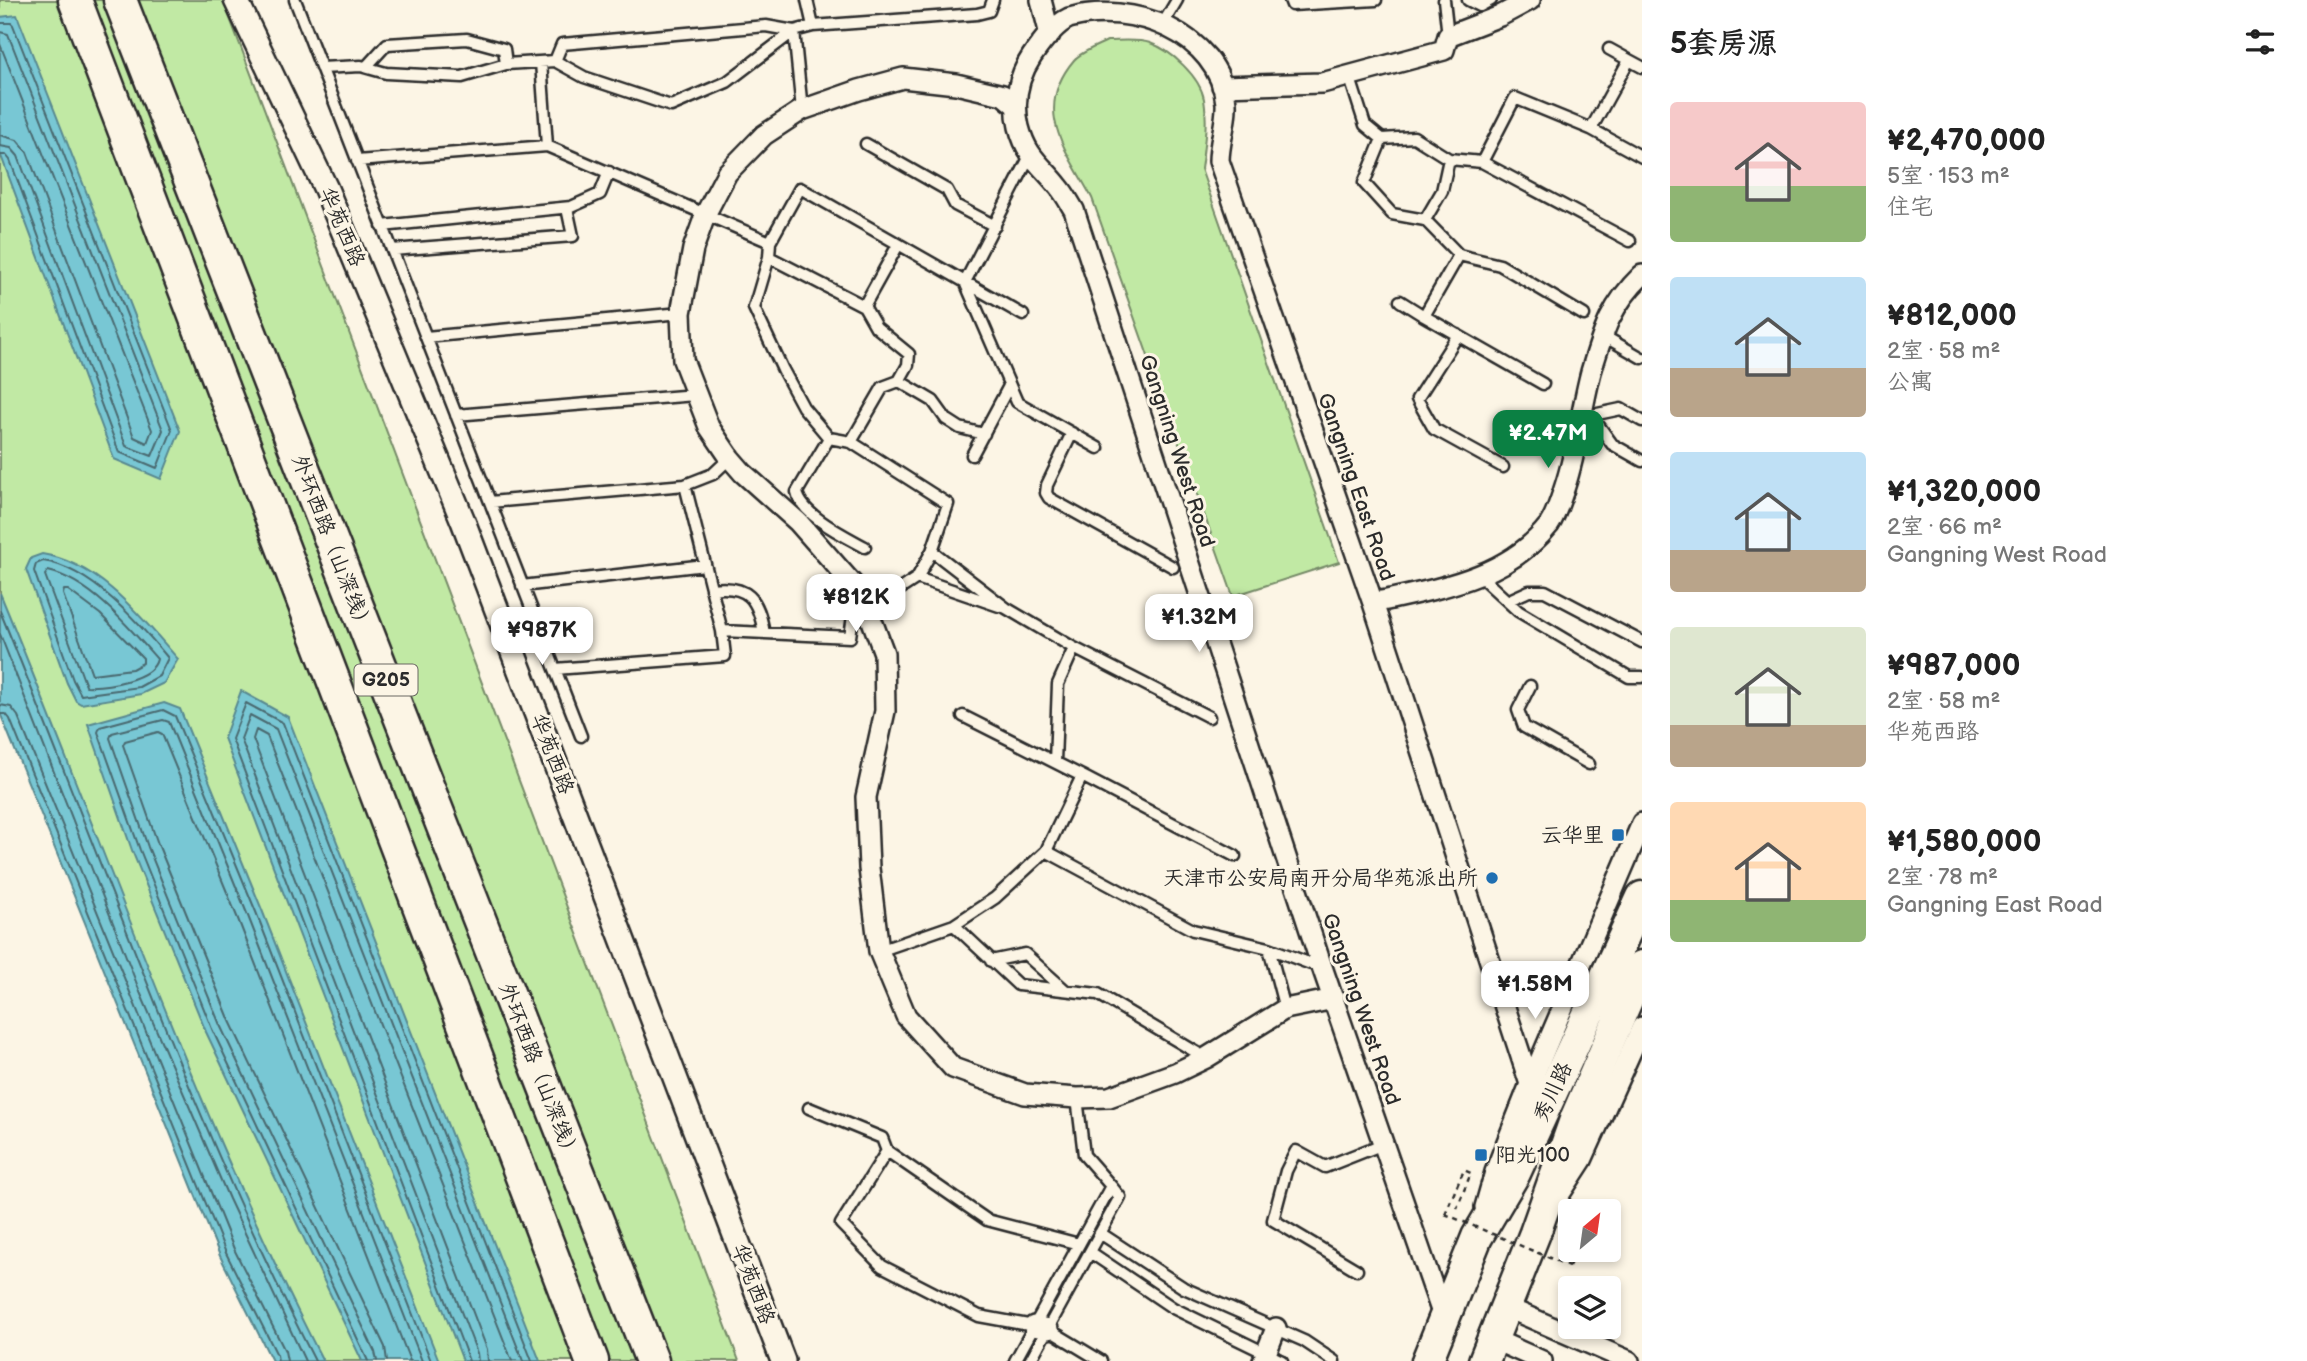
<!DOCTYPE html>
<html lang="zh">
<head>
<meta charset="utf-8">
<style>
	:root { --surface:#fff; --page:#f6f6f6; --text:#222; --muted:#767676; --accent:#0b8043 }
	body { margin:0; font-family:"Balsamiq Sans","LXGW WenKai TC",sans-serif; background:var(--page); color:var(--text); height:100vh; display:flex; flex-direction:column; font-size:26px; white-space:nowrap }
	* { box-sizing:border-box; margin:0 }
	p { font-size:23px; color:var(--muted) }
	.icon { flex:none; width:38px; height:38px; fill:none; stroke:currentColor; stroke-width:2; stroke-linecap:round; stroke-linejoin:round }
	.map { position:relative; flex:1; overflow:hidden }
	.drawer { display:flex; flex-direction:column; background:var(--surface); width:665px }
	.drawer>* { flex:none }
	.needle { width:46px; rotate:29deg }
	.tools { position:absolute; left:1558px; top:1199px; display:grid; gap:14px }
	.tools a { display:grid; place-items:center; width:63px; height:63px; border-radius:7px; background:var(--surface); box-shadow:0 4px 10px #0003; font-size:35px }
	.price { position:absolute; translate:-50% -60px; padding:0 16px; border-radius:14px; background:#fff; color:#222; font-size:23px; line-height:46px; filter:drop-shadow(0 2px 4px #0008) }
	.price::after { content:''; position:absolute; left:50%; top:42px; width:21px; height:16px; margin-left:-10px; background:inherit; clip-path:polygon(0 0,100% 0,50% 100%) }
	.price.current { background:var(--accent); color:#fff }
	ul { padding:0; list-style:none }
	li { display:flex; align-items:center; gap:21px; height:175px; padding:0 28px }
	li span { display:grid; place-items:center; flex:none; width:196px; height:140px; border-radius:7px; color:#555 }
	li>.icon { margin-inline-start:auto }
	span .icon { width:84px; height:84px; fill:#fffc; stroke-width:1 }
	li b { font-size:30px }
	h2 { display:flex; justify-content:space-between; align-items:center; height:84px; padding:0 28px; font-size:30px }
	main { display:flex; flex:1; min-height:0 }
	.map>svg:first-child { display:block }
</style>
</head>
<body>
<main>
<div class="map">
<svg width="1642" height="1361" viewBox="0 0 1642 1361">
	<rect width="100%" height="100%" fill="#fcf5e5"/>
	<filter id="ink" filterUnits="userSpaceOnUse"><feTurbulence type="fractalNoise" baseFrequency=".0143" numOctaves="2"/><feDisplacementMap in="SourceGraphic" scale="14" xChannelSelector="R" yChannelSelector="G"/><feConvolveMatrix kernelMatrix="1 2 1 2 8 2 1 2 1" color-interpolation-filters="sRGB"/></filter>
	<g filter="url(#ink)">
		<path fill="#c1e9a4" stroke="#768a68" stroke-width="2" d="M0,0H223L739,1361H284L0,685Z
			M1107,41C1120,41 1138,39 1150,43C1171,50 1200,77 1204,99C1208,123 1204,146 1201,169L1339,562L1233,596L1092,198C1067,151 1031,111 1074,60C1081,52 1097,46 1107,41Z"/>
		<path fill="#78c7d4" stroke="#598990" stroke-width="2" d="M17,15L180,431L161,479L114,459L0,153V17Z
			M42,554C100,563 142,618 178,659L164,683L141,694L81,704L76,701L67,683L26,569L31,558Z
			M0,593C106,849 195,1113 323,1361H272L220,1256L0,713Z
			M241,691L288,717L540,1361H463L224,738Z
			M164,703L180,709L262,910L439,1361H362L206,1032L133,853L88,724Z"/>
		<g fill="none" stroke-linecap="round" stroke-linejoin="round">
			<path stroke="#4a696f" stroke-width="2" d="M0,23H11L13,25L172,430L157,468L119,452L10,160L6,155H0
				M0,32L8,34L163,430L152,456L126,446L18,156L11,148L0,146
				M0,44L152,430L147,443L134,437L27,152L17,140L0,135
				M43,561C91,568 139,623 168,658L159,676L139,687L81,695L73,680L34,571L36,564Z
				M48,571C90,580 130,628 157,659C153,680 105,687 86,686L45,575Z
				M64,590H68L100,614L143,658V663L132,669L92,674L63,594Z
				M0,611C103,861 191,1119 315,1361
				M0,634L140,992L229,1199L305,1361
				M0,705L11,707L18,716L234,1249L285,1351L287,1361
				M0,714H6L10,719L226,1253L277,1355L278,1361
				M368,1361L212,1029L140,850L98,732L100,727L163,710L175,716L256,912L431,1361
				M377,1361L375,1352L220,1025L148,847L110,738L112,733L163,720L169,722L248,916L422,1361
				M387,1361L385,1347L230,1021L158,844L123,745L125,741L158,732L162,734L238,919L410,1361
				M469,1361L232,739L246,703L283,723L532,1361
				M478,1361L477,1353L241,739L250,715L276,729L523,1361
				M488,1361L487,1349L253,739L256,730L267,736L512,1361"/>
			<defs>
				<path id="service" d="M295,0L581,736
					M1290,0L1292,5L1376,0
					M1444,0L1448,36
					M1468,0L1480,6L1491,0
					M1164,22L1177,0
					M813,26L977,14L989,11L993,0
					M1609,49L1629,60
					M555,61L562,44L766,26L794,31L802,110
					M541,62L547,146
					M366,67L387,44L467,39L504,49L506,64
					M321,68L361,66L386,73L462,77L506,64L555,61L584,77L671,106L727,82L794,31L813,26L807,0
					M1349,75L1365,125L1382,139L1364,183L1392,214L1425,220L1459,255L1500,265L1584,315
					M1591,129L1629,60L1642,67
					M1382,139L1414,137L1449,159L1442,191L1425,220
					M866,144L947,190L955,205L995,226
					M1030,156L965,282L1017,402L1098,448
					M1449,159L1482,162L1515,98L1591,129L1642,157
					M357,161L547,146L770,242L769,257L754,308L783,370L803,407L829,438L851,442L948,504L932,551L917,578L868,610
					M1482,162L1630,241
					M382,226L571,207L600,194L609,172
					M770,242L800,188L1023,315
					M392,250L573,236L567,208
					M1459,255L1424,316L1543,384
					M769,257L864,306L898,245
					M1400,301L1424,316
					M1458,335L1417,399L1434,429L1503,467
					M1602,335L1642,358
					M426,337L681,313
					M899,381L933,401L946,419L960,428L984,434
					M456,415L695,395
					M1591,415L1612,444L1642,461
					M1588,416L1621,409L1642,421
					M1072,433L1047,485L1046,493L1049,498L1173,567
					M829,438L797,492C801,515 845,536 865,547
					M851,442L883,387L899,381L908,365L909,354L876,327L864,306
					M972,455L1009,386
					M490,502L685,485L713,474L730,458
					M932,551L1006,608L1074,648
					M1479,575L1518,611L1629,677H1642
					M917,578L999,606
					M522,586L705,565
					M711,589C749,584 758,599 764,633
					M1507,601L1529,591H1545L1642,642
					M722,631L850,637L856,594
					M555,669L725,656L722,631L685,485
					M1530,686L1518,710L1524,727L1589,764
					M963,716L1082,776
					M1055,762L1058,684L1074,648L1209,717
					M1046,851L1082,776L1235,856
					M954,925L1018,985L1098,994L1206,1058
					M1269,948L1311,964H1321
					M879,951L954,925L995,898L1046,851L1193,930L1269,948L1285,1009
					M991,961L1025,954L1065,990
					M809,1108L882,1138L887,1151L987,1220L1079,1244
					M887,1151L841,1224L882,1266L979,1316L1034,1326
					M1100,1233L1184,1288L1304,1341L1334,1361
					M1090,1252L1173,1308L1282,1361
					M1357,1270L1273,1220L1286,1171L1296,1151L1325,1167L1383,1144
					M1048,1329L1101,1361
					M1015,1361L1111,1186L1084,1155L1077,1098
					M1030,1361L1120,1197L1111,1186"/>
				<path id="minor" d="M1041,0L1050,35
					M1222,86L1322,83L1444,50L1448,36L1500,16L1530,0
					M1015,105L1003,95L956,84L903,78L859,90L802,110L764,135L727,173L706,213L693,249L681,313L683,360L709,427L730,458L743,473L798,522L857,589L868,610L884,653L885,711L866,797L869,868L879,951L906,1016L953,1068L1025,1094L1077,1098L1109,1097L1175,1073L1206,1058L1285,1009L1334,999
					M1373,603C1435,589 1507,579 1549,525C1556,515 1561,498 1565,486C1577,450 1581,410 1591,372C1603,332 1610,306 1642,275
					M1556,1200L1582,1160L1642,1027
					M1485,1207L1495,1172L1530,1084L1642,823
					M1506,1307L1629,1361
					M1444,1319L1321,964L1074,210C1069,202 1065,194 1059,187C1042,165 1027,158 1019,127C1013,102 1018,77 1032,56C1041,43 1054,25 1069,18C1131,0 1219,33 1226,103C1227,122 1219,142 1219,161L1373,603L1530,1084
					M1034,1326L1048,1329
					M1493,1339L1542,1361
					M1263,1361L1276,1328"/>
				<path id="tertiary" d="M236,0L326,189L463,521L783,1361"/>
				<path id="primary" d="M1427,1361L1477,1237L1515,1173L1642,897
					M1484,1361L1535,1233L1576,1117L1642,966"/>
				<path id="trunk" d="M75,0L592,1361
					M120,0L652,1361"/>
			</defs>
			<use href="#service" stroke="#2b2b2b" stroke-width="15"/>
			<use href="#minor" stroke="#2b2b2b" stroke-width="24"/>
			<use href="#tertiary" stroke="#2b2b2b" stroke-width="28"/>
			<use href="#primary" stroke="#2b2b2b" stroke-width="35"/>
			<use href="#trunk" stroke="#2b2b2b" stroke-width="37"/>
			<path stroke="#2b2b2b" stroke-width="2.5" stroke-dasharray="5 5" stroke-linecap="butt" d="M1445,1214L1464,1170L1471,1173L1457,1208
				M1563,1256L1570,1240
				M1569,1266L1576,1250"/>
			<use href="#service" stroke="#fcf5e5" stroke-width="10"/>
			<use href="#minor" stroke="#fcf5e5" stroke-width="19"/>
			<use href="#tertiary" stroke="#fcf5e5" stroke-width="23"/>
			<use href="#primary" stroke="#fcf5e5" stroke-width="30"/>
			<use href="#trunk" stroke="#fcf5e5" stroke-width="32"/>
			<path stroke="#2b2b2b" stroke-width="2.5" stroke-dasharray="5 5" stroke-linecap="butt" d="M1445,1214L1569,1266"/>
		</g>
	</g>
	<g fill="#1f6fb2" stroke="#fcf5e5" stroke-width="2.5">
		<rect x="1611" y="828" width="14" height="14" rx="3.5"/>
		<circle cx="1492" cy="878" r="7"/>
		<rect x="1474" y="1148" width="14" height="14" rx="3.5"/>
	</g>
	<g text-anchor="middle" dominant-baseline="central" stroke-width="6" stroke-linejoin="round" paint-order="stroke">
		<rect fill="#fcf5e5" stroke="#6a6863" stroke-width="2" x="354.5" y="664.5" width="63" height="31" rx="5"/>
		<g font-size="19" font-weight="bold" fill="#2b2b2b">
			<text x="386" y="680">G205</text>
		</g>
		<g font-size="21" fill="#2b2b2b" stroke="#fcf5e5">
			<text transform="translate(342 227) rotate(67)">华苑西路</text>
			<text transform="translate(1177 451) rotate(72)">Gangning West Road</text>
			<text transform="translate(1356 487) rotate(71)">Gangning East Road</text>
			<text transform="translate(332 544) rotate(69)">外环西路（山深线）</text>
			<text transform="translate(552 754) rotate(69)">华苑西路</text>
			<text transform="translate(1361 1009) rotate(71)">Gangning West Road</text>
			<text transform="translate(539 1072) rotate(69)">外环西路（山深线）</text>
			<text transform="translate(1553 1092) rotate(-65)">秀川路</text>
			<text transform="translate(753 1284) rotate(69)">华苑西路</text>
		</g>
		<g font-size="21" fill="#2b2b2b" stroke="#fcf5e5" text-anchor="end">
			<text x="1604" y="835">云华里</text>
			<text x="1478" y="878">天津市公安局南开分局华苑派出所</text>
			<text x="1495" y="1155" text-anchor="start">阳光100</text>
		</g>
	</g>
</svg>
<div class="tools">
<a><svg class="needle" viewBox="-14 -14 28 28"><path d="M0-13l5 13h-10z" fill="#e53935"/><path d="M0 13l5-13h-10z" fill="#767676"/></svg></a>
<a><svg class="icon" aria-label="layers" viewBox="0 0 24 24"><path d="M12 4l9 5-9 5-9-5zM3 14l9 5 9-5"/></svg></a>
</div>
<b class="price current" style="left:1548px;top:470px">¥2.47M</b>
<b class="price" style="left:856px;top:634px">¥812K</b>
<b class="price" style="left:1199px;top:654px">¥1.32M</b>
<b class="price" style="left:542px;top:667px">¥987K</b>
<b class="price" style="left:1535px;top:1021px">¥1.58M</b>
</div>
<section class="drawer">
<h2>5套房源<svg class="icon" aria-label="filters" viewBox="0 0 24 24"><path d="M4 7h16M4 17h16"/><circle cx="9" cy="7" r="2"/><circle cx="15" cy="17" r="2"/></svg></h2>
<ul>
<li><span style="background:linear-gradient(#f6c9c9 60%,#8fb573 0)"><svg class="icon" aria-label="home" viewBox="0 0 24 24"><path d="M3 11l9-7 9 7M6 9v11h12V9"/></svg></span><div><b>¥2,470,000</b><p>5室 · 153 m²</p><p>住宅</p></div></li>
<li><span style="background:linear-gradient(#bfe0f5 65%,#b9a48a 0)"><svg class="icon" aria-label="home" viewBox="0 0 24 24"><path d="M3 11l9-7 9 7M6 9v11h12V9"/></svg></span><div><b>¥812,000</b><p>2室 · 58 m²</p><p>公寓</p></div></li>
<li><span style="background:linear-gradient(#bfe0f5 70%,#b9a48a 0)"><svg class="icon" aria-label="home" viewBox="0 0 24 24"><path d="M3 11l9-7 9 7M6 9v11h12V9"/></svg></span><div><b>¥1,320,000</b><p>2室 · 66 m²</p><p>Gangning West Road</p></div></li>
<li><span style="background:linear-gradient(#dfe7d0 70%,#b9a48a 0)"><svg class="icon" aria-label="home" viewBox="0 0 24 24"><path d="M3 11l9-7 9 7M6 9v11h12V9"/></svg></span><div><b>¥987,000</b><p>2室 · 58 m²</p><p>华苑西路</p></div></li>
<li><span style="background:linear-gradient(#ffd9b3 70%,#8fb573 0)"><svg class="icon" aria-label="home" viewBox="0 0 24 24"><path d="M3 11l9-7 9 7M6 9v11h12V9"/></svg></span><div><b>¥1,580,000</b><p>2室 · 78 m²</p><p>Gangning East Road</p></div></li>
</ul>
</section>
</main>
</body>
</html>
